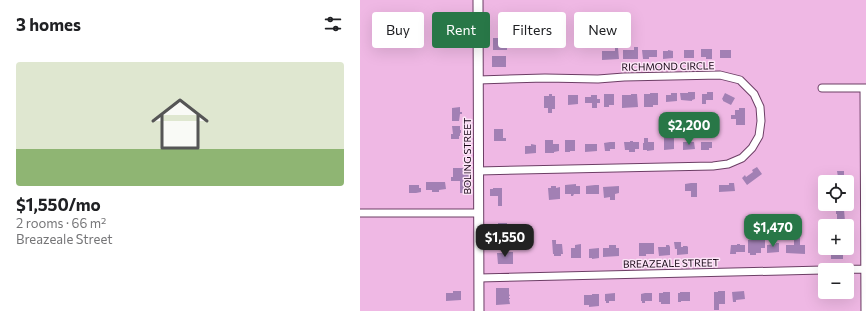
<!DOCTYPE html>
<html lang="en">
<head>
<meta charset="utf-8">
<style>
	:root { --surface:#fff; --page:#f2f2f2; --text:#202124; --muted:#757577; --accent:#287747 }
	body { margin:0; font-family:Commissioner,sans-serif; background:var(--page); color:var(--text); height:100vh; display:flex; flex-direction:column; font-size:15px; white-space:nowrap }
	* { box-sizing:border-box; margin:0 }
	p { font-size:13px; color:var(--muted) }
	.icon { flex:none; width:22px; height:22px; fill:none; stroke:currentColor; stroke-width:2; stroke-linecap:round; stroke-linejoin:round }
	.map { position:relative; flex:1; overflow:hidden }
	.panel { display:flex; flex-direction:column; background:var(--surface); width:360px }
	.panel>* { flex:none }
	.hud { position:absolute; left:12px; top:12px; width:380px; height:36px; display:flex; gap:8px }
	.controls { position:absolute; left:458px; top:175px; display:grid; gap:8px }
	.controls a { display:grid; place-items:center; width:36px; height:36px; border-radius:4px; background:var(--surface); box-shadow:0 4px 16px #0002; font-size:20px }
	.price { position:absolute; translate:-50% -34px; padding:0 9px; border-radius:8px; background:var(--accent); color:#fff; font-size:13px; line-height:26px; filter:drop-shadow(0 1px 2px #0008) }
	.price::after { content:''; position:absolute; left:50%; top:24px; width:12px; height:9px; margin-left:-6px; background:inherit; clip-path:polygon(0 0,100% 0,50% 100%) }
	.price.active { background:#222; color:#fff }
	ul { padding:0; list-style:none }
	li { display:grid; align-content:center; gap:8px; height:212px; padding:0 16px }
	li span { display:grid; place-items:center; height:124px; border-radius:4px; color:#555 }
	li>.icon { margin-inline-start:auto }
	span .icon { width:72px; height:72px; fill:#fffc; stroke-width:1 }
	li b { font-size:17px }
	h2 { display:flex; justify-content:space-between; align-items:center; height:48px; padding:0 16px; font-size:17px }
	.pill { padding:0 14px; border-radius:4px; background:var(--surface); box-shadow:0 4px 16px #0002; font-size:14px; line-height:36px }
	.pill.active { background:var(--accent); color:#fff }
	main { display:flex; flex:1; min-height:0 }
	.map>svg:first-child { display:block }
</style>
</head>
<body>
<main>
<section class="panel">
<h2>3 homes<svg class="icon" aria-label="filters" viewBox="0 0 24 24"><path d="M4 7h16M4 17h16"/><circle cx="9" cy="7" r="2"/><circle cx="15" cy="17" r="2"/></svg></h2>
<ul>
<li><span style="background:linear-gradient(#dfe7d0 70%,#8fb573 0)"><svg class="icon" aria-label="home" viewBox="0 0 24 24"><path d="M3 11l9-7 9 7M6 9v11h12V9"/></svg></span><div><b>$1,550/mo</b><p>2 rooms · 66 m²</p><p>Breazeale Street</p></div></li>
</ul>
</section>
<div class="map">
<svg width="506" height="311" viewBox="0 0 506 311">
	<rect width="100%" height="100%" fill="#efb8e4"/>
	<path fill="#a280b4" d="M133,38H140V45H147V50H133Z
		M274,47H278V59H263V50H274Z
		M255,48H258L259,59L242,60V51H255Z
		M341,49H352V59H346V57H341Z
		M282,50H297V57H289V59H283Z
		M308,50L313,51V58L303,59V51H308Z
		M324,50H334V58H324Z
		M360,50H371V58H360Z
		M132,56H146V67H132Z
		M328,92H335V99L332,100V101L321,100L320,93H328Z
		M347,92H353V100H346V104H342V94H347Z
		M290,93H298V105H293V107H284V94H290Z
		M311,93H317V101L306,102V95H311Z
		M365,93L375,98L371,105L363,101V100L362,99Z
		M189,94H192V96H195V109H192V113H188V108H184V96H189Z
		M244,94H254V105H249V107H244Z
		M271,94H277L278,107L262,108V95H271Z
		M208,95H218V104L208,105Z
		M231,95H237V99H240V103H237V108H232V103H225V97H231Z
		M100,107V112H102V114H100L99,121H92V108Z
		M379,108H385V125H376V119H371V115H375V110H379Z
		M92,126H100V130H101V133H100V136H99V139H91V134H93Z
		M134,129H143V138H146V141H134Z
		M304,137H314V149L304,150Z
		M284,138H288V142H294V150L287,151V150H283V143H284Z
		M185,140H193V144H199V151L194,152V153H185Z
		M205,140H215V151H210V152H205Z
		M270,141H273V142H279V149H275V152H269V150H265L264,142H270Z
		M250,142H255V149H250V151H245L244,143Z
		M323,142H334L335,149L323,150Z
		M341,142H352V148H349V150H341Z
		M171,144L176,145V153L165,154V146H171Z
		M225,144H237V151L225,152Z
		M397,167L402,174L387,185L382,178L385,175L386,177L393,172L392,170Z
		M93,168H109L110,181H109V193H100V181H91V177H93Z
		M477,171H484V180H486V182H478V180H476V177H478Z
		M66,182H85L86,189L79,190V192H72V190H66Z
		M331,183H337V197H331V191H325V184Z
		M369,183H374L375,191L359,192V185H369Z
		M216,184V186H220V194H214L213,196H211V194H205V185Z
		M49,185H59V188H61V192L56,193H49Z
		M235,185H239V194H226V186Z
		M191,186H196V188L200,187V199H199L189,200L188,188H191Z
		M259,186V193L255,194V200H250V197L244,198L243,187Z
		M133,188H142V206H138V196H130V189H133Z
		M477,210H484L485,221H477V214H476V211H477Z
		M138,223H147V229H149L150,231V234H147V238H138Z
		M397,227H405V248H401V253H396V255H390V253H388V240H400V237H397Z
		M434,238H440V245H445V254L426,253V245H434Z
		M192,240H196V244H202L203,254H201V256H194V254H193Z
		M314,242H321V247H323V246H327L328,247V254L317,255V249H315Z
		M279,243H294V254H286V256H279Z
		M416,243H419V252L407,253V245L416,244Z
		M221,244V258H211V248H215V245Z
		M377,244H380V245H385V252H376V254H370L371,245H377Z
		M249,245H256V248H259V256L243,257V248H249Z
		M306,245H309L310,247V255L299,256L298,247H306Z
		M239,248V258L232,259V258H229V249Z
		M476,248H484V250H483V259H471V250H476Z
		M148,252H153V264H138L137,253H148Z
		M136,288H149V294L150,296H149V298H150V299H149L150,304L136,305Z
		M93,291H101V300L86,301V293H93Z
		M358,291H365V304H359V310H354V292H358Z
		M384,291L385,299L376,300V302H373L372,292Z
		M303,292H310V304H301V302H299V293H303Z
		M320,292H330V301H321V302H318V293H320Z
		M255,293V301H249V303H246V301H245V294Z
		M285,293H292V301H285V303H282V301H281V294Z
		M232,294H239V306L229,307V305H224V295H232Z"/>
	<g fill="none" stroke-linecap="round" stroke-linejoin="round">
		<defs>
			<path id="street" d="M118,80L185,78L238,79L264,77L360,75L380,80L394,94L400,107L401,121L399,136L392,148L382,158L368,164L353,166L118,171
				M462,88H506
				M504,88L505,311
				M0,213H118
				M119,278L504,269"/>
			<path id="secondary" d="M118,0L119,311"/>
		</defs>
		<use href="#street" stroke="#6c3e65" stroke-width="9"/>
		<use href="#secondary" stroke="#6c3e65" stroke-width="11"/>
		<use href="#street" stroke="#fff" stroke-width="7"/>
		<use href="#secondary" stroke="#fff" stroke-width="9"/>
	</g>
	<g text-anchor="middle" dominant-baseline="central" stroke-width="3" stroke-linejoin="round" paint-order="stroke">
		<g font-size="10" fill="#150513" stroke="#fce5f7">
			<text transform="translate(308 66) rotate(-1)">RICHMOND CIRCLE</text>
			<text transform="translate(107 156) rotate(-90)">BOLING STREET</text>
			<text transform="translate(311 263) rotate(-1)">BREAZEALE STREET</text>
		</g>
	</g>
</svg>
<div class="controls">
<a><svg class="icon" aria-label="locate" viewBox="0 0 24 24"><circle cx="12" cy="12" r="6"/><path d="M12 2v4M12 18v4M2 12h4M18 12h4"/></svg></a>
<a>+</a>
<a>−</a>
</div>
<b class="price" style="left:329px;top:146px">$2,200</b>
<b class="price" style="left:413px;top:248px">$1,470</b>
<b class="price active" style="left:145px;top:258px">$1,550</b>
<div class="hud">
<a class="pill">Buy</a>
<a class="pill active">Rent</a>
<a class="pill">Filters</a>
<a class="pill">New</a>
</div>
</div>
</main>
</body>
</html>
